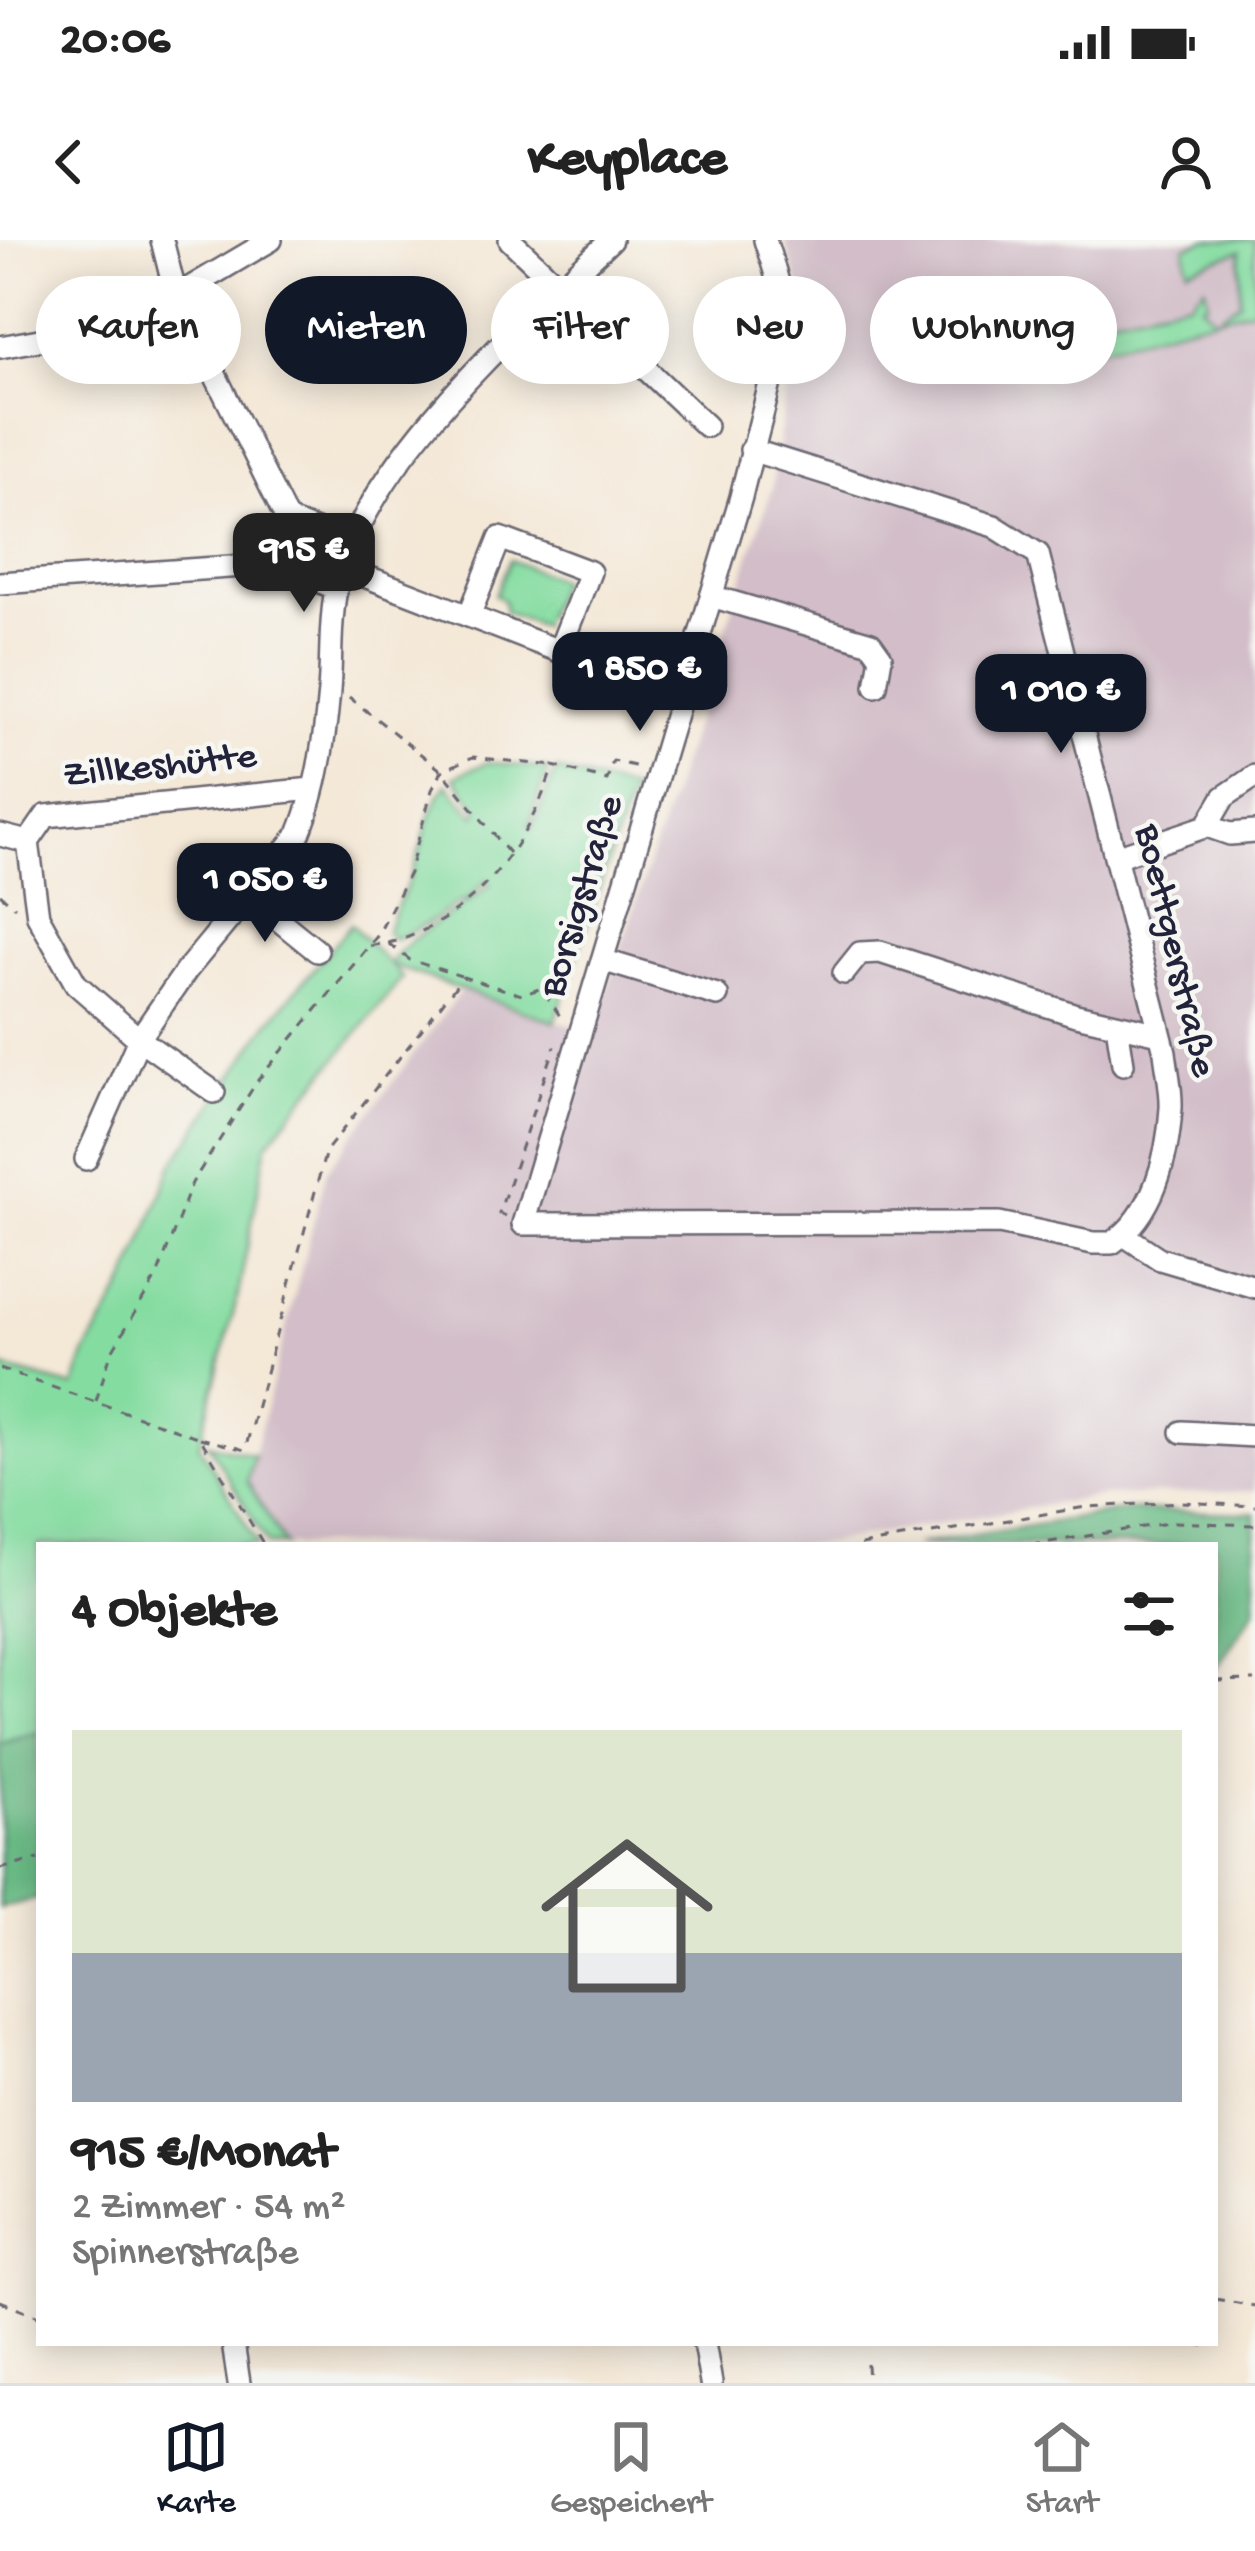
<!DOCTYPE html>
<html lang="de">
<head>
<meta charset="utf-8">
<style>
	:root { --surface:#fff; --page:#f2f2f2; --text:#222; --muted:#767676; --line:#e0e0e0; --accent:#111827 }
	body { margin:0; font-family:"Gochi Hand",sans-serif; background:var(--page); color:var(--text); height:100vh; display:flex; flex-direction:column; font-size:45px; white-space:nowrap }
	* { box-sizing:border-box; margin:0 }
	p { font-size:39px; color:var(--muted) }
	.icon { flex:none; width:66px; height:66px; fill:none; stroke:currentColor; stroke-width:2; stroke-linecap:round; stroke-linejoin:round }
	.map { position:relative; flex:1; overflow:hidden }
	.sheet { position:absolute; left:36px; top:1302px; width:1182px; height:804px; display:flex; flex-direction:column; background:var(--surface); border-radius:0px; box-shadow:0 6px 30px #0003 }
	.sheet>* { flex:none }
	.top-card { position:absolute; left:36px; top:36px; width:1185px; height:108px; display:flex; gap:24px }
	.price { position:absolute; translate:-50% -102px; padding:0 27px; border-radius:24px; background:var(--accent); color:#fff; font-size:39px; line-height:78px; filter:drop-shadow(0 3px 6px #0008) }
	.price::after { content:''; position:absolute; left:50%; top:72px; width:36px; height:27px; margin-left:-18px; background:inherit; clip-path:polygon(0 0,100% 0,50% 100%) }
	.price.current { background:#222; color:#fff }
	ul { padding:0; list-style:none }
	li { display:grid; align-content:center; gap:24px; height:636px; padding:0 36px }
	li+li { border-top:3px solid var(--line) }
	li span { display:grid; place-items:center; height:372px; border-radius:0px; color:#555 }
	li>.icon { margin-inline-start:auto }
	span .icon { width:216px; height:216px; fill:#fffc; stroke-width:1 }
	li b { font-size:51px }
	h2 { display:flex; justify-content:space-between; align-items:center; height:144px; padding:0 36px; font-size:51px }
	.tag { padding:0 42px; border-radius:54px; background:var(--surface); box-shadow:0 6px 30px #0003; font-size:42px; line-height:108px }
	.tag.current { background:var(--accent); color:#fff }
	.status { display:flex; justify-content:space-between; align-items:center; height:84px; padding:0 60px; background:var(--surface); direction:ltr }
	.status svg { height:33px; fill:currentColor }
	header { display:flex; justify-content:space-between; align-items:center; height:156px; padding:0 36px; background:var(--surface); font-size:54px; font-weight:800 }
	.tab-bar { display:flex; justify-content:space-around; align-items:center; height:168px; border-top:3px solid var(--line); background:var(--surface); font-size:33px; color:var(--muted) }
	.tab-bar a { display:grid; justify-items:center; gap:6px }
	.tab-bar .current { color:var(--accent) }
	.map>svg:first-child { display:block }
</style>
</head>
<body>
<div class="status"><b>20:06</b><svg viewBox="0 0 49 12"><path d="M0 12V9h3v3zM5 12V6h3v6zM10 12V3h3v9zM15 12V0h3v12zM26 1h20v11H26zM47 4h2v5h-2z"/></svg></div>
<header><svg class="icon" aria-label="back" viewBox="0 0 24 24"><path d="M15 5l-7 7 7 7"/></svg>Keyplace<svg class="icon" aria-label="person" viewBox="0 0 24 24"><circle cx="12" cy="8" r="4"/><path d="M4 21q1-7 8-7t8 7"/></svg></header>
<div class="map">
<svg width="1255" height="2143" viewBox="0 0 1255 2143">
	<rect width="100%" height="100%" fill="#f6f6f2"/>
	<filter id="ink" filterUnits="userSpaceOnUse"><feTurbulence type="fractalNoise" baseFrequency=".00833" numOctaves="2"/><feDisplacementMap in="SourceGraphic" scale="24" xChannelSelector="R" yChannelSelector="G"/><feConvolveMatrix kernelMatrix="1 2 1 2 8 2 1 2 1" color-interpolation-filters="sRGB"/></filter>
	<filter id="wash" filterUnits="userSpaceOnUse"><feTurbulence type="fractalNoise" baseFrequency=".004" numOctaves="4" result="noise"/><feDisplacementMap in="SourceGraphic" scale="48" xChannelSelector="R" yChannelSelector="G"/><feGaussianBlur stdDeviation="2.7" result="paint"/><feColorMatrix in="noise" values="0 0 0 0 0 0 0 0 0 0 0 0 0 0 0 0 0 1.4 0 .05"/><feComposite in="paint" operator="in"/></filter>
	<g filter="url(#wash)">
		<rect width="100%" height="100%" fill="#f4e8d7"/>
		<path fill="#d2bdc8" d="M784,0H1255V1251L1100,1256L813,1305H285L247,1240L327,930L463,748L593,793L772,248L801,51Z"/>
		<path fill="#84dca0" stroke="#537f6e" stroke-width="3" d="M1206,0H1255V68L1069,115L1062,87L1190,61L1205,46L1208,62L1202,65L1216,78L1240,62V11L1188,29L1185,7Z
			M510,320L560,340L541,386L505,372L504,361L495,355Z
			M488,522L548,529L529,584L532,588L556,530L632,550L555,782L391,725L402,738L267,904L238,1055L199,1205L258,1305H39V1492L0,1504V1127L74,1147L85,1115L128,1039L173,924L268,784L351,684L389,724C412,691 459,673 490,645L487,640L464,662L461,660C440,675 421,689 394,699L386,692C394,670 406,649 414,628C425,599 427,569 447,544L475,576L479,570L454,537Z
			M208,1203L254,1215L247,1241L285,1305H268Z"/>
		<path fill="#6bbc86" stroke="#466f60" stroke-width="3" d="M1124,1270L1255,1273V1370L1215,1430V1305H916Z
			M39,1492V1658L0,1668V1504Z"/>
	</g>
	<g filter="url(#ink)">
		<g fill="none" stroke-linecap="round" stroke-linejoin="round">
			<defs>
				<path id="minor" d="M162,0L176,56L287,280L352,305
					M510,0L706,186
					M0,107L95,90L176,56L271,0
					M751,210L994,286L1038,314L1165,812C1167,830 1172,850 1171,868C1168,917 1154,975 1112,1003H1093L999,983L523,984L741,257C753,203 786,106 780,54C778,36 770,17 765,0
					M344,328L559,411L590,332L500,298L469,376
					M0,343L272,324L336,348
					M711,356L871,403L881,417L876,446
					M1207,586L1224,557L1255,536
					M0,595L28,602L46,576L312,549
					M28,602L38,676L76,744L139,799L186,731L299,594C317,551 325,498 329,451C332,417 329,384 336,350C365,220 517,89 611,0
					M1116,617L1207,586L1230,594L1255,592
					M248,655L317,711
					M602,720L717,755
					M844,733L860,713L880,712L1076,775L1160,794
					M1117,785L1123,824
					M86,919L139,799L214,852
					M1124,995L1160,1019L1255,1047
					M1182,1192L1255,1196
					M233,2103L239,2143
					M704,2103L711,2143"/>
			</defs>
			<use href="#minor" stroke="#6c6772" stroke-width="26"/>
			<path stroke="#6c6772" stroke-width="3" stroke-dasharray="9 9" stroke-linecap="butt" d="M279,304L325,321
				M349,457L442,531L509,613
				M0,654L15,667
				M389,704L410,720L461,736
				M370,706C382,703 394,703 406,698C481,669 530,600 553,526L607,540L613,521L639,527
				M505,976L499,973L555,806
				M0,1129L200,1198L264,1305
				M96,1161L111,1113L158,1034L192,943L258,840L378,695L409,633L432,550L442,531L473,517L553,526
				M200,1198L245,1210L326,911L463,737L522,755L542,748L563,781
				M861,1305L1086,1267L1181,1262L1255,1266
				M1031,1305L1174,1282L1255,1285
				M1215,1441L1255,1440
				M0,1629L39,1619
				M1215,2059L1255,2066
				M0,2061L39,2076
				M1202,2107L1203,2103
				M867,2124L868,2143"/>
			<use href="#minor" stroke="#fff" stroke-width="21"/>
		</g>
	</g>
	<g text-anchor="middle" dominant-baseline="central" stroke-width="9" stroke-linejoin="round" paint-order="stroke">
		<g font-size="39" fill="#22223b" stroke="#f6f6f2">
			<text transform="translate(160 528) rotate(-6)">Zillkeshütte</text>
			<text transform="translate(584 657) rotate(-73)">Borsigstraße</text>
			<text transform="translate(1173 711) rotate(77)">Boettgerstraße</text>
		</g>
	</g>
</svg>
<b class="price current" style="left:304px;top:375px">915 €</b>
<b class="price" style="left:640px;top:494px">1 850 €</b>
<b class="price" style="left:1061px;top:516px">1 010 €</b>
<b class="price" style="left:265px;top:705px">1 050 €</b>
<div class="top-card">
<a class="tag">Kaufen</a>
<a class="tag current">Mieten</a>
<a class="tag">Filter</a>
<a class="tag">Neu</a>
<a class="tag">Wohnung</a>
</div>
<section class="sheet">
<h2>4 Objekte<svg class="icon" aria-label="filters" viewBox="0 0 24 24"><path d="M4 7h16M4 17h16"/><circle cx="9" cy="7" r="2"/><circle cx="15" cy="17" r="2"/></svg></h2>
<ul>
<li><span style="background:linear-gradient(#dfe7d0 60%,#9aa5b1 0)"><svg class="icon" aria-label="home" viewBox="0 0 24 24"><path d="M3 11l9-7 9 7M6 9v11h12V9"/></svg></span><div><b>915 €/Monat</b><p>2 Zimmer · 54 m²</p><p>Spinnerstraße</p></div></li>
</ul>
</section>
</div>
<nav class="tab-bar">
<a class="current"><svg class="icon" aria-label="map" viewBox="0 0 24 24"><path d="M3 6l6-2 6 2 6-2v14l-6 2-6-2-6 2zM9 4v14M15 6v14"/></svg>Karte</a>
<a><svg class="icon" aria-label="saved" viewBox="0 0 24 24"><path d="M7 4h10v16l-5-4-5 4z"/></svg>Gespeichert</a>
<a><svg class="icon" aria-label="home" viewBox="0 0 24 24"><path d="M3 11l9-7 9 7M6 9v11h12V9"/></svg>Start</a>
</nav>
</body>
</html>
